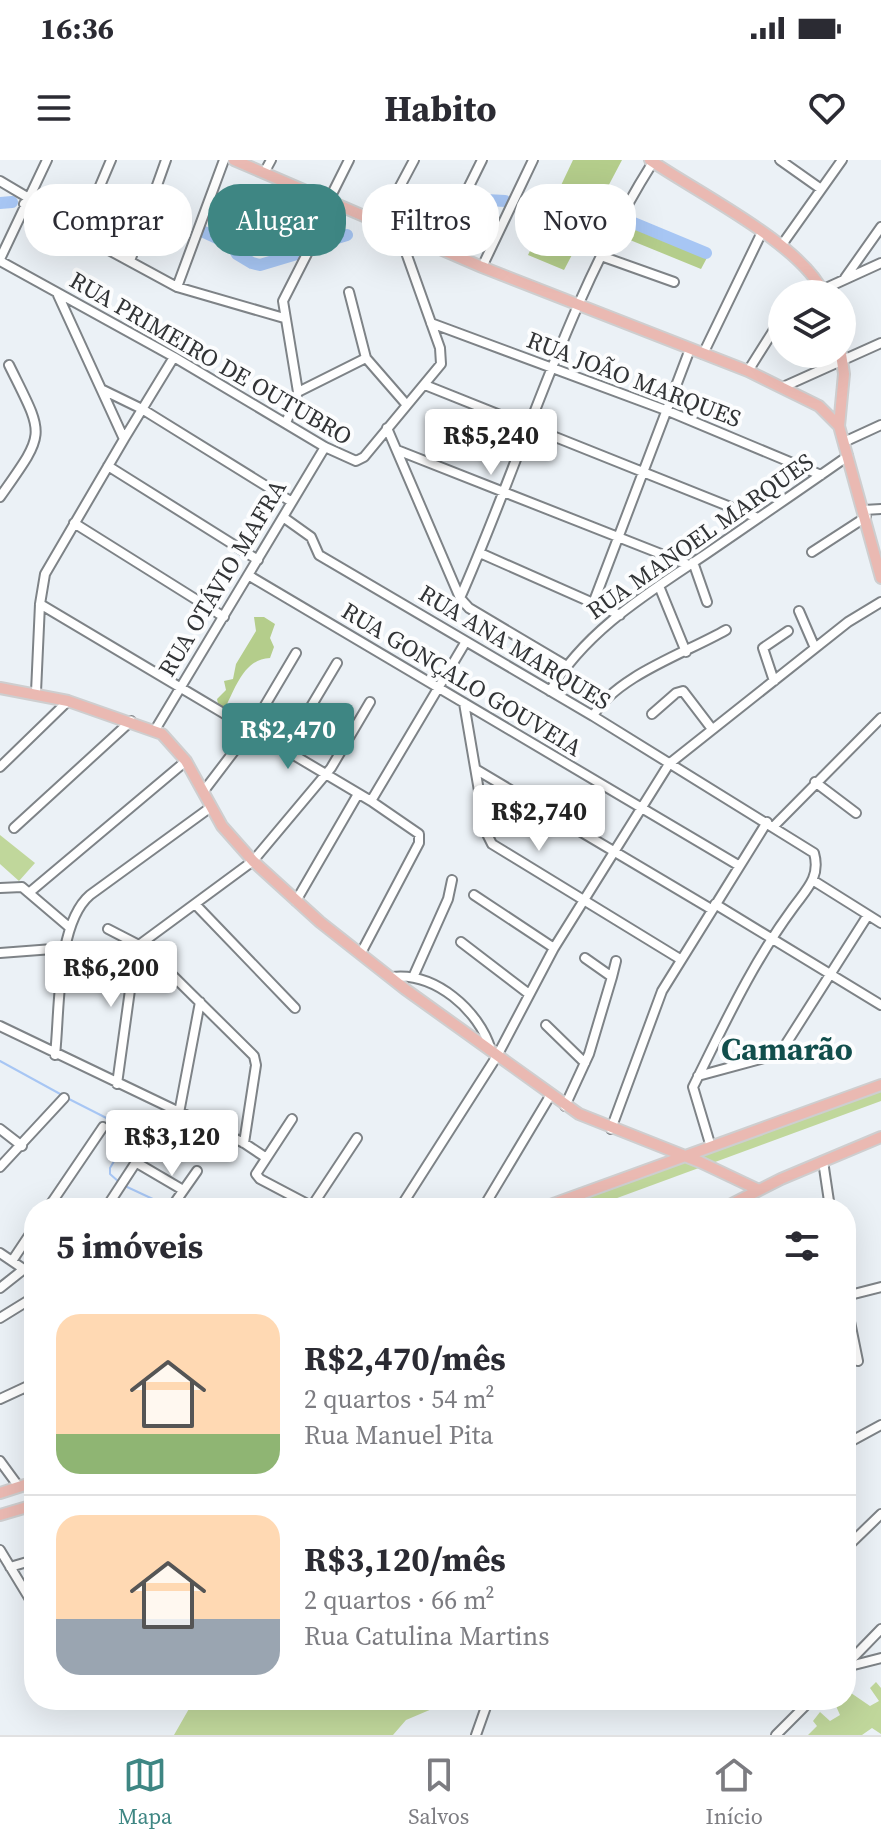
<!DOCTYPE html>
<html lang="pt">
<head>
<meta charset="utf-8">
<style>
	:root { --surface:#fff; --page:#f2f2f3; --text:#2b2b33; --muted:#7c7c81; --line:#e1e1e2; --accent:#3e8683 }
	body { margin:0; font-family:"Source Serif 4",serif; background:var(--page); color:var(--text); height:100vh; display:flex; flex-direction:column; font-size:30px; white-space:nowrap }
	* { box-sizing:border-box; margin:0 }
	p { font-size:26px; color:var(--muted) }
	.icon { flex:none; width:44px; height:44px; fill:none; stroke:currentColor; stroke-width:2; stroke-linecap:round; stroke-linejoin:round }
	.map { position:relative; flex:1; overflow:hidden }
	.sheet { position:absolute; left:24px; top:1038px; width:832px; height:512px; display:flex; flex-direction:column; background:var(--surface); border-radius:32px; box-shadow:0 8px 32px #0002 }
	.sheet>* { flex:none }
	.hud { position:absolute; left:24px; top:24px; width:834px; height:72px; display:flex; gap:16px }
	.fabs { position:absolute; left:768px; top:120px; display:grid; gap:16px }
	.fabs a { display:grid; place-items:center; width:88px; height:88px; border-radius:50%; background:var(--surface); box-shadow:0 8px 32px #0002; font-size:40px }
	.price { position:absolute; translate:-50% -68px; padding:0 18px; border-radius:8px; background:#fff; color:#222; font-size:26px; line-height:52px; filter:drop-shadow(0 2px 4px #0008) }
	.price::after { content:''; position:absolute; left:50%; top:48px; width:24px; height:18px; margin-left:-12px; background:inherit; clip-path:polygon(0 0,100% 0,50% 100%) }
	.price.active { background:var(--accent); color:#fff }
	ul { padding:0; list-style:none }
	li { display:flex; align-items:center; gap:24px; height:200px; padding:0 32px }
	li+li { border-top:2px solid var(--line) }
	li span { display:grid; place-items:center; flex:none; width:224px; height:160px; border-radius:24px; color:#555 }
	li>.icon { margin-inline-start:auto }
	span .icon { width:96px; height:96px; fill:#fffc; stroke-width:1 }
	li b { font-size:34px }
	h2 { display:flex; justify-content:space-between; align-items:center; height:96px; padding:0 32px; font-size:34px }
	.chip { padding:0 28px; border-radius:32px; background:var(--surface); box-shadow:0 8px 32px #0002; font-size:28px; line-height:72px }
	.chip.active { background:var(--accent); color:#fff }
	.status { display:flex; justify-content:space-between; align-items:center; height:56px; padding:0 40px; background:var(--surface); direction:ltr }
	.status svg { height:22px; fill:currentColor }
	header { display:flex; justify-content:space-between; align-items:center; height:104px; padding:0 32px; background:var(--surface); font-size:36px; font-weight:700 }
	.tabs { display:flex; justify-content:space-around; align-items:center; height:112px; border-top:2px solid var(--line); background:var(--surface); font-size:22px; color:var(--muted) }
	.tabs a { display:grid; justify-items:center; gap:4px }
	.tabs .active { color:var(--accent) }
	.map>svg:first-child { display:block }
</style>
</head>
<body>
<div class="status"><b>16:36</b><svg viewBox="0 0 49 12"><path d="M0 12V9h3v3zM5 12V6h3v6zM10 12V3h3v9zM15 12V0h3v12zM26 1h20v11H26zM47 4h2v5h-2z"/></svg></div>
<header><svg class="icon" aria-label="menu" viewBox="0 0 24 24"><path d="M4 6h16M4 12h16M4 18h16"/></svg>Habito<svg class="icon" aria-label="heart" viewBox="0 0 24 24"><path d="M12 20l-8-8c-3-5 5-10 8-4 3-6 11-1 8 4z"/></svg></header>
<div class="map">
<svg width="881" height="1575" viewBox="0 0 881 1575">
	<rect width="100%" height="100%" fill="#ebf1f6"/>
	<path fill="#c0d79b" d="M0,675L35,703L19,721L0,704Z
		M881,925V941L590,1048H546Z
		M876,1522L881,1528V1574L872,1568L862,1575H808L817,1566L813,1561L820,1552L830,1561L840,1555L836,1546L851,1533L870,1546L879,1541L870,1528Z
		M194,1540H442L439,1546L406,1560L393,1575H174Z"/>
	<path fill="#b4cd8b" d="M573,0H622L564,110L528,95Z
		M632,57L702,87L709,94L701,109L630,80L634,68L623,65Z
		M254,457H264L275,464L270,478L274,487L270,498C243,499 235,530 224,550L219,548L217,539L226,530L224,521L233,519L236,504L256,471Z"/>
	<g fill="none" stroke-linecap="round" stroke-linejoin="round">
		<path stroke="#a7c6f4" stroke-width="2" d="M0,901L62,935
			M67,938L132,971L110,1008V1014L119,1022
			M125,1026L170,1047"/>
		<path stroke="#a7c6f4" stroke-width="12" d="M402,34L456,36
			M35,37L85,34
			M486,40L505,41
			M518,40L547,52L587,44L615,55
			M0,43L12,42
			M624,59L706,93
			M204,72L232,85L237,94L252,103L260,105L300,93
			M317,84L347,75"/>
		<defs>
			<path id="minor" d="M780,0L821,29
				M264,13L271,0
				M0,21L27,37
				M328,42L349,0
				M24,44L177,127L284,158
				M380,64L414,0
				M80,73L111,0
				M781,86L842,0
				M438,89L482,0
				M601,96L674,122
				M0,99L47,0
				M0,101L174,197L325,287L356,301L364,297L441,204L440,188L399,73
				M130,101L166,0
				M482,107L533,0
				M845,118L881,67
				M177,127L224,0
				M349,132L366,198L406,244
				M813,134L881,103
				M431,163L668,251L821,315
				M703,194L762,72
				M748,211L782,157
				M425,225L758,358
				M783,227L881,183
				M103,230L142,249L292,342
				M298,232L366,198
				M286,263L298,232L283,141L310,88L320,39
				M387,268L460,438L469,448L565,505
				M124,279L174,197
				M844,282L881,265
				M397,290L689,405
				M108,306L258,400
				M0,337C47,270 45,278 9,205
				M864,350L881,349
				M283,357L311,377L319,395L593,556L814,693C821,717 806,730 793,748C751,805 724,865 693,927L711,987
				M74,363L224,457
				M812,392L866,357
				M480,393L620,455
				M693,402L707,442
				M248,415L738,705
				M659,426L686,492
				M460,438C524,293 567,138 653,2
				M594,441L690,189
				M40,444L371,641L419,674V683L361,793
				M799,451L815,488
				M774,521L763,488L788,471
				M550,531C586,470 648,433 706,394C754,361 801,329 848,296
				M36,532L40,444L45,414L124,279L58,135
				M464,543L486,672L492,684L680,799
				M652,554L676,533L683,531L712,569
				M593,556C616,516 686,493 726,470
				M155,570L325,287
				M285,590L337,503
				M0,607L68,541
				M477,610L711,749
				M815,622L856,653
				M203,632L251,569L296,493
				M371,641L465,483
				M774,666L881,558
				M14,668L131,561
				M814,721L881,763
				M0,728L22,727L69,767
				M30,732L186,601
				M474,735L554,788
				M296,741L358,634
				M195,744L295,848
				M715,744L881,845
				M108,769L139,785L156,799L254,896L256,905L244,983
				M461,782L529,834
				M0,793L66,788
				M414,815L448,739L452,720
				M392,817C435,812 479,850 491,890
				M612,817L616,801
				M546,865L585,903
				M0,866L244,983L265,997
				M55,895C60,851 56,764 90,735L211,647
				M698,916L768,897L784,887L868,755
				M117,924L134,801L139,785L253,701L331,608L370,542
				M565,946L589,894L612,817L585,798
				M179,953L200,842
				M292,959L256,1014L260,1019L315,1048
				M0,969L22,986
				M611,969L662,831L767,662
				M823,1001L830,1048
				M137,1003L183,1030
				M0,1007L64,938
				M312,1046L357,978
				M48,1048L103,967
				M106,1048L142,993
				M171,1048L197,1011
				M400,1048L497,896L554,788L669,604L848,462L881,442
				M483,1048L550,936
				M0,1093L34,1116
				M12,1101L34,1068
				M0,1128L24,1109
				M846,1136L881,1127
				M846,1142L858,1201
				M0,1158L34,1137
				M0,1239L26,1227L34,1235
				M846,1284L881,1265
				M0,1301L19,1327
				M846,1388L881,1354
				M0,1390L34,1446
				M10,1407L34,1400
				M846,1505L881,1469
				M846,1507L881,1498
				M476,1575L487,1544
				M776,1575L811,1540"/>
			<path id="major" d="M234,0L482,107L748,211L819,246L839,266L881,418
				M650,0C696,32 802,84 824,134
				M839,266L844,214L841,194
				M0,528L68,541L162,574L186,601L222,666L253,701L320,762L405,829L579,954L700,1002L759,1030
				M542,1048L881,925
				M724,1048L781,1019L881,977
				M0,1333L34,1322
				M0,1355L34,1345"/>
		</defs>
		<use href="#minor" stroke="#7e8387" stroke-width="12"/>
		<use href="#major" stroke="#cececf" stroke-width="14"/>
		<use href="#minor" stroke="#fff" stroke-width="8"/>
		<use href="#major" stroke="#eab9b2" stroke-width="10"/>
	</g>
	<g text-anchor="middle" dominant-baseline="central" stroke-width="8" stroke-linejoin="round" paint-order="stroke">
		<g font-size="24" fill="#323436" stroke="#fcfdfe">
			<text transform="translate(211 198) rotate(30)">RUA PRIMEIRO DE OUTUBRO</text>
			<text transform="translate(634 219) rotate(21)">RUA JOÃO MARQUES</text>
			<text transform="translate(700 376) rotate(-35)">RUA MANOEL MARQUES</text>
			<text transform="translate(222 418) rotate(-59)">RUA OTÁVIO MAFRA</text>
			<text transform="translate(515 487) rotate(31)">RUA ANA MARQUES</text>
			<text transform="translate(462 519) rotate(31)">RUA GONÇALO GOUVEIA</text>
		</g>
		<g font-size="32" font-weight="bold" fill="#114e4c" stroke="#fcfdfe">
			<text x="787" y="889">Camarão</text>
		</g>
	</g>
</svg>
<div class="fabs">
<a><svg class="icon" aria-label="layers" viewBox="0 0 24 24"><path d="M12 4l9 5-9 5-9-5zM3 14l9 5 9-5"/></svg></a>
</div>
<b class="price" style="left:491px;top:317px">R$5,240</b>
<b class="price active" style="left:288px;top:611px">R$2,470</b>
<b class="price" style="left:539px;top:693px">R$2,740</b>
<b class="price" style="left:111px;top:849px">R$6,200</b>
<b class="price" style="left:172px;top:1018px">R$3,120</b>
<div class="hud">
<a class="chip">Comprar</a>
<a class="chip active">Alugar</a>
<a class="chip">Filtros</a>
<a class="chip">Novo</a>
</div>
<section class="sheet">
<h2>5 imóveis<svg class="icon" aria-label="filters" viewBox="0 0 24 24"><path d="M4 7h16M4 17h16"/><circle cx="9" cy="7" r="2"/><circle cx="15" cy="17" r="2"/></svg></h2>
<ul>
<li><span style="background:linear-gradient(#ffd9b3 75%,#8fb573 0)"><svg class="icon" aria-label="home" viewBox="0 0 24 24"><path d="M3 11l9-7 9 7M6 9v11h12V9"/></svg></span><div><b>R$2,470/mês</b><p>2 quartos · 54 m²</p><p>Rua Manuel Pita</p></div></li>
<li><span style="background:linear-gradient(#ffd9b3 65%,#9aa5b1 0)"><svg class="icon" aria-label="home" viewBox="0 0 24 24"><path d="M3 11l9-7 9 7M6 9v11h12V9"/></svg></span><div><b>R$3,120/mês</b><p>2 quartos · 66 m²</p><p>Rua Catulina Martins</p></div></li>
</ul>
</section>
</div>
<nav class="tabs">
<a class="active"><svg class="icon" aria-label="map" viewBox="0 0 24 24"><path d="M3 6l6-2 6 2 6-2v14l-6 2-6-2-6 2zM9 4v14M15 6v14"/></svg>Mapa</a>
<a><svg class="icon" aria-label="saved" viewBox="0 0 24 24"><path d="M7 4h10v16l-5-4-5 4z"/></svg>Salvos</a>
<a><svg class="icon" aria-label="home" viewBox="0 0 24 24"><path d="M3 11l9-7 9 7M6 9v11h12V9"/></svg>Início</a>
</nav>
</body>
</html>
